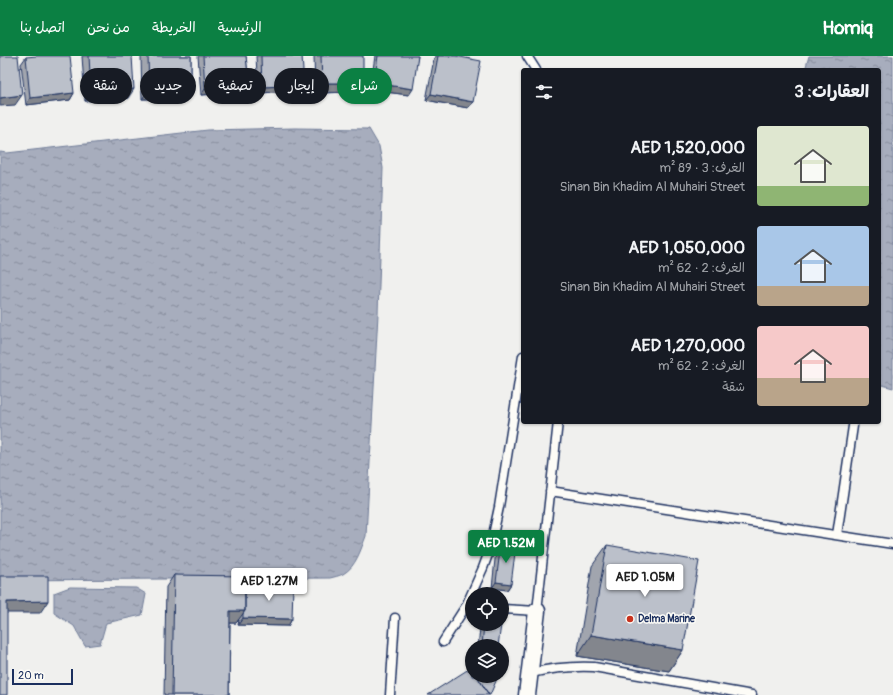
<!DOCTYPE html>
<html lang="ar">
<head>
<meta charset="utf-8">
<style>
	:root { --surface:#171b24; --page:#242831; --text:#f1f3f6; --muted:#9ea1a6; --accent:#0b8043 }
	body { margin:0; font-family:Pangolin,"Playpen Sans Arabic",sans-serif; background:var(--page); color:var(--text); direction:rtl; height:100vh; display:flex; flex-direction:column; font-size:15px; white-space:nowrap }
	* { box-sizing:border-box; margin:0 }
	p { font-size:13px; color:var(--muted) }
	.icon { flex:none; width:22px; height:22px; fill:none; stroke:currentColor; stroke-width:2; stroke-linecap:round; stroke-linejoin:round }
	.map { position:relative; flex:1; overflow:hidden; direction:ltr }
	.drawer { position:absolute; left:521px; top:12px; width:360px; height:356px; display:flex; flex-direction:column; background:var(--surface); border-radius:4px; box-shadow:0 1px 3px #0004; direction:rtl }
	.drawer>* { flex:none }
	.banner { position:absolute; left:12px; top:12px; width:380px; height:36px; direction:rtl; display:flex; gap:8px }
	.fabs { position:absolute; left:465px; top:531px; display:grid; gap:8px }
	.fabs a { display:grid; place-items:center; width:44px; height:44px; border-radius:50%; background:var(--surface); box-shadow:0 1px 3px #0004; font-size:20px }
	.scale { position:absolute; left:12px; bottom:10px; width:61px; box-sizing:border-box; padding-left:4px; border:2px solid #1b2f5e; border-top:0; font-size:11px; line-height:14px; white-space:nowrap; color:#1b2f5e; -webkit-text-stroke:3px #fdfcf7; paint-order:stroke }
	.price { position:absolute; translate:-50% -34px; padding:0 9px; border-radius:4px; background:#fff; color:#222; font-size:13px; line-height:26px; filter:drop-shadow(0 1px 2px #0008) }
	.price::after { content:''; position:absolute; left:50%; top:24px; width:12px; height:9px; margin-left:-6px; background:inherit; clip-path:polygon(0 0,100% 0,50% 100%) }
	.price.active { background:var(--accent); color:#fff }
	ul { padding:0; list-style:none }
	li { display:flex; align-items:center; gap:12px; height:100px; padding:0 12px }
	li span { display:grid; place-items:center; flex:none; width:112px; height:80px; border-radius:4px; color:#555 }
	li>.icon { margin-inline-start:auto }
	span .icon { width:48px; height:48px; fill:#fffc; stroke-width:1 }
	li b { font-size:17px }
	h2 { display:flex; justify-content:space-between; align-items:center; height:48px; padding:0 12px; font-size:17px }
	.pill { padding:0 14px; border-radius:18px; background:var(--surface); box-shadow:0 1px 3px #0004; font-size:14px; line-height:36px }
	.pill.active { background:var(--accent); color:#fff }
	header { display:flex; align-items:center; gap:24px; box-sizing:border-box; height:56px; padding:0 20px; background:var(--accent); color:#fff }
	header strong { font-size:19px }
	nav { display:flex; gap:22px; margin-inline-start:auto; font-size:14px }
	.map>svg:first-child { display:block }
</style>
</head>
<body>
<header>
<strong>Homiq</strong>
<nav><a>الرئيسية</a><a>الخريطة</a><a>من نحن</a><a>اتصل بنا</a></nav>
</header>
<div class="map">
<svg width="893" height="639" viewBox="0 0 893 639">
	<defs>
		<pattern id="water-ripples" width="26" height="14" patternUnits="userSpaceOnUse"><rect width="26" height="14" fill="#a7adbd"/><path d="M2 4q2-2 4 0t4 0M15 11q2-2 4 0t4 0" fill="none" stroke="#878d9d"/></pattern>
	</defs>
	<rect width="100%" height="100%" fill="#f0f0ee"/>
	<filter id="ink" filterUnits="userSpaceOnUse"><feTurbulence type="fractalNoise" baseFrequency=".025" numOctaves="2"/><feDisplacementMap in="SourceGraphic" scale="8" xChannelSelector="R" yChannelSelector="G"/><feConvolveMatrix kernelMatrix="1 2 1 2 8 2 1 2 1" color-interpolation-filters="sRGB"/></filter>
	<g filter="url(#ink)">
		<path fill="url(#water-ripples)" stroke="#6f7b97" d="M809,0H893V332L879,328V14H805Z
			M295,72L369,73L379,90L383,112L378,258L366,480C361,493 356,511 343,518C339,520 334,521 330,522L0,524V96L7,97L208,74Z
			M70,531L136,532L146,538L142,559L106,567L100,588L85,590L74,570L54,557V537Z"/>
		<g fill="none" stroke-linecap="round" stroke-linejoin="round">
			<defs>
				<path id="service" d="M527,0L536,14
					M550,435L893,488
					M837,479L853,370
					M502,553L537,555L558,366
					M443,586L466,550L483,512L490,493L499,451L523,300
					M531,617C552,612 572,610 594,611L752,639
					M390,639L395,562"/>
				<path id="minor" d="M527,639L537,555"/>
			</defs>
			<use href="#service" stroke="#1b2f5e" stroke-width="11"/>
			<use href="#minor" stroke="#1b2f5e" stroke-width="19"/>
			<use href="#service" stroke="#fdfcf7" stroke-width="8"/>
			<use href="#minor" stroke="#fdfcf7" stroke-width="16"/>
		</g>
		<path fill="#a1a5ae" stroke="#1b2f5e" d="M82,0H132L128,42L85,45Z
			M141,0H191V33L185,42L142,43Z
			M198,0H246L249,29L244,36L201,39Z
			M256,0H302L299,35L258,37Z
			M314,0H363L357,36L315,37Z
			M375,0H418L409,39L370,34Z
			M436,0H455L473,46L468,52L426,44L434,3Z
			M26,1L74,37L70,44L26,49L21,8Z
			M501,487L511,528L507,534L492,532L496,494Z
			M607,489L683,594L669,615L577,600L592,510Z
			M174,519L245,528L292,563L288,570L238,569L239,564L236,567H230L229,639H164L166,531Z
			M484,568H496L498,590H478L480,573Z"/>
		<path fill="#83868d" stroke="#1b2f5e" d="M322,27H363L357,36L315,37Z
			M374,27L413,33L409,39L370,34Z
			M249,29L244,36L201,39L205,33Z
			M304,29L299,35L258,37L262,31Z
			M134,33L128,42L85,45L91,36Z
			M191,33L185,42L142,43L149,34Z
			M74,37L70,44L26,49L30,42Z
			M431,38L473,46L468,52L426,44Z
			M22,39L15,49L0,50V42Z
			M496,526L511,528L507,534L492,532Z
			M48,545L40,557H0L7,546Z
			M230,555H245L236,567H222Z
			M243,562L292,563L288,570L238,569Z
			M591,579L683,594L669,615L577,600Z"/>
		<path fill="#bbc0ca" stroke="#1b2f5e" d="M0,0H18L22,39L0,42Z
			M37,0H70L74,37L30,42L26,1Z
			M89,0H132L134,33L91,36Z
			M148,0H191V33L149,34Z
			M203,0H246L249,29L205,33Z
			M261,0H302L304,29L262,31Z
			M321,0H363V27H322Z
			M378,0H418L413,33L374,27Z
			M438,0H455L481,5L473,46L431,38Z
			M501,487L516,489L511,528L496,526Z
			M607,489L699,505L683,594L591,579Z
			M174,519L245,520V555H230L229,639H172Z
			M0,520H48V545L7,546V639H0Z
			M245,528L293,529L292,563L243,562V558L245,555Z
			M484,568L501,569L498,590H482Z
			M472,611V620H477L489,639H428Z
			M477,620H497L496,625L490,639H489Z"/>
	</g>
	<circle fill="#c8321e" stroke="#fdfcf7" stroke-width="1.5" cx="630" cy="563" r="4"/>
	<g text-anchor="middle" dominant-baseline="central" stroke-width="3" stroke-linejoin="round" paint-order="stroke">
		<g font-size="10" font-weight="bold" fill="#1b2f5e" stroke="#fdfcf7" text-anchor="start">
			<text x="638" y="563">Delma Marine</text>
		</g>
	</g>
</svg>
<div class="fabs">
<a><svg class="icon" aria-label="locate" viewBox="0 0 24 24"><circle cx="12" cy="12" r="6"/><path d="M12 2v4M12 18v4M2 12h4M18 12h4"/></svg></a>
<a><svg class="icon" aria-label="layers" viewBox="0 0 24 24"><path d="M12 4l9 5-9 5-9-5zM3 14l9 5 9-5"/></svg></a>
</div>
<div class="scale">20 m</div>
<b class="price active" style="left:506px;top:508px">AED 1.52M</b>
<b class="price" style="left:645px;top:542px">AED 1.05M</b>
<b class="price" style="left:269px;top:546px">AED 1.27M</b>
<div class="banner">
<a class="pill active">شراء</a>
<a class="pill">إيجار</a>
<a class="pill">تصفية</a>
<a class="pill">جديد</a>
<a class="pill">شقة</a>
</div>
<section class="drawer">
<h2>العقارات: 3<svg class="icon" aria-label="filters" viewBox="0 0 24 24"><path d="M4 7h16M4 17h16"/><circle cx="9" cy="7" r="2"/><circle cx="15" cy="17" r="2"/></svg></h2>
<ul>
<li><span style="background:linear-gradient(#dfe7d0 75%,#8fb573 0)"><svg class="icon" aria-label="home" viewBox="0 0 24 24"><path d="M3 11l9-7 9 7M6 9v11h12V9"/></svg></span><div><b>AED 1,520,000</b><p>الغرف: 3 · 89 m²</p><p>Sinan Bin Khadim Al Muhairi Street</p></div></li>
<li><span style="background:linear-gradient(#a9c7e8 75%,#b9a48a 0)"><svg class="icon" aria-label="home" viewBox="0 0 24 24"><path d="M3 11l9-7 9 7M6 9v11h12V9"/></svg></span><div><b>AED 1,050,000</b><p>الغرف: 2 · 62 m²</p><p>Sinan Bin Khadim Al Muhairi Street</p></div></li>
<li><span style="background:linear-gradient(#f6c9c9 65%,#b9a48a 0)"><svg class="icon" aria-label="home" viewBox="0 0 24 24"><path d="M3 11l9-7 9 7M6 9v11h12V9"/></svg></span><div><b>AED 1,270,000</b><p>الغرف: 2 · 62 m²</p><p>شقة</p></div></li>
</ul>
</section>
</div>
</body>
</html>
